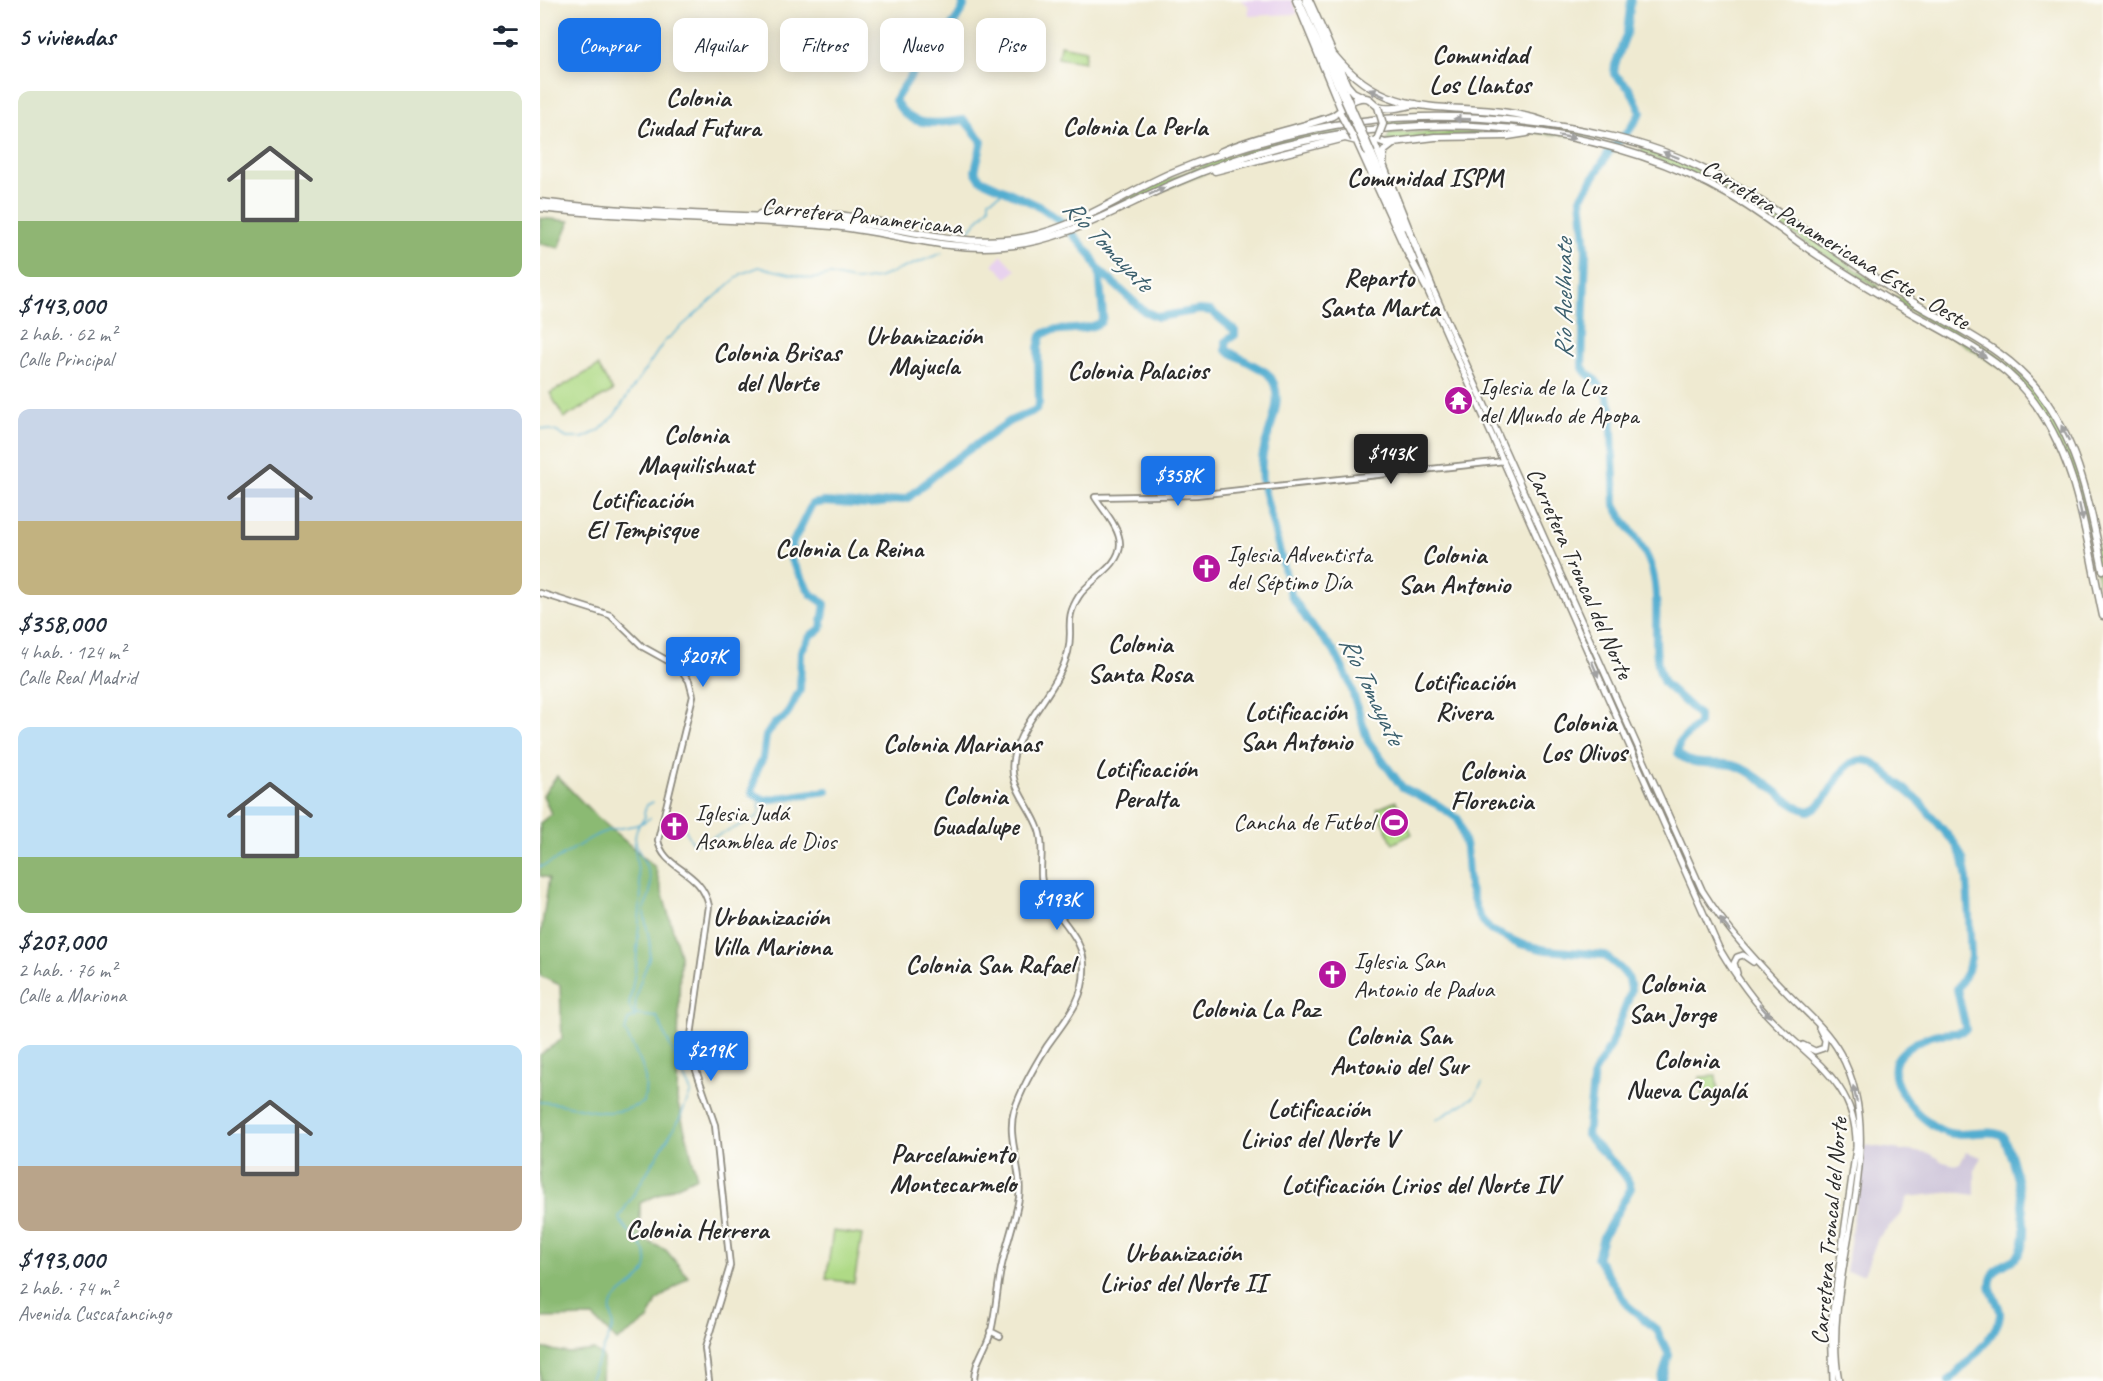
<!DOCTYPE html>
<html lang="es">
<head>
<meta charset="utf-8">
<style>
	:root { --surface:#fff; --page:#f6f6f7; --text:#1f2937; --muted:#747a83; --accent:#1a73e8 }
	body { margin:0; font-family:Caveat,sans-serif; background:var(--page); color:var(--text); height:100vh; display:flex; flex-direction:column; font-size:22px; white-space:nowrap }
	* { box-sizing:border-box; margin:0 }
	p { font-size:20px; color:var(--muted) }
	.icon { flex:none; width:33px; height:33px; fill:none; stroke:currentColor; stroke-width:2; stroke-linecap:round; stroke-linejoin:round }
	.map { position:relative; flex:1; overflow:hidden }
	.sheet { display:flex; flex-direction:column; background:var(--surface); width:540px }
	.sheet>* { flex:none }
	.banner { position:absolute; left:18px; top:18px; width:570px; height:54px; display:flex; gap:12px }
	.price { position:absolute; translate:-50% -51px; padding:0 14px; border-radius:6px; background:var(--accent); color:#fff; font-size:20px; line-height:39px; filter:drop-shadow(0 2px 3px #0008) }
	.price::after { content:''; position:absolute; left:50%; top:36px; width:18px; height:14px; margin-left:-9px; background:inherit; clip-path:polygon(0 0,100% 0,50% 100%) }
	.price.current { background:#222; color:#fff }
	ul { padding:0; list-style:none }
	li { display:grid; align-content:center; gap:12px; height:318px; padding:0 18px }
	li span { display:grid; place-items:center; height:186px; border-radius:12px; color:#555 }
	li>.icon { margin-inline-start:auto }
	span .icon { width:108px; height:108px; fill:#fffc; stroke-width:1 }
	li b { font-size:26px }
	h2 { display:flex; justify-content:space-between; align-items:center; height:72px; padding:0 18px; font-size:26px }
	.tag { padding:0 21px; border-radius:12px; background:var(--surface); box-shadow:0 3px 15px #0003; font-size:21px; line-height:54px }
	.tag.current { background:var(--accent); color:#fff }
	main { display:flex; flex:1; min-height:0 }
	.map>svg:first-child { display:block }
</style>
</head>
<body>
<main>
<section class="sheet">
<h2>5 viviendas<svg class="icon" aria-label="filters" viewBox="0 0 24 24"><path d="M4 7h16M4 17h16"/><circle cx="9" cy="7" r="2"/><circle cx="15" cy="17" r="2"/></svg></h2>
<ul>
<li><span style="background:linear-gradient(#dfe7d0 70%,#8fb573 0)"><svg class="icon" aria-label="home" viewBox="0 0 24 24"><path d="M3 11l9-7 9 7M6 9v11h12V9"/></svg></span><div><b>$143,000</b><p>2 hab. · 62 m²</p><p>Calle Principal</p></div></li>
<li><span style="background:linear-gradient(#c9d6e8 60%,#c2b280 0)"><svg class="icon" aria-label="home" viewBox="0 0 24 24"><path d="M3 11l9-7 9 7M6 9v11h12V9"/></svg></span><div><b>$358,000</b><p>4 hab. · 124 m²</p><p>Calle Real Madrid</p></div></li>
<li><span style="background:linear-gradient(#bfe0f5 70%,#8fb573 0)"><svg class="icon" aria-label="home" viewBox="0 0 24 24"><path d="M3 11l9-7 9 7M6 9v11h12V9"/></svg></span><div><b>$207,000</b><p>2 hab. · 76 m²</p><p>Calle a Mariona</p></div></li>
<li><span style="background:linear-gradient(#bfe0f5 65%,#b9a48a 0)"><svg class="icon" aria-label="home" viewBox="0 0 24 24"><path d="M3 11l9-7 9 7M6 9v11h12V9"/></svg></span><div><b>$193,000</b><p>2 hab. · 74 m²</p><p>Avenida Cuscatancingo</p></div></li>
</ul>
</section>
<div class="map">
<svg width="1563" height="1381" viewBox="0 0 1563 1381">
	<rect width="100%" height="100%" fill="#fdfcf7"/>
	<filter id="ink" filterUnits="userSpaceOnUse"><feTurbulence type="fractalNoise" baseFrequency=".0167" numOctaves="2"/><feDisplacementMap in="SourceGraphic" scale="12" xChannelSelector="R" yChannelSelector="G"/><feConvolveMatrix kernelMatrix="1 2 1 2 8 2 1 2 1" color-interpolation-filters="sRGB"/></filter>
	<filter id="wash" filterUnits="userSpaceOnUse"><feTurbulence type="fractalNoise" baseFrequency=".008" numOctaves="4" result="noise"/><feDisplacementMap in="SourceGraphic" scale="24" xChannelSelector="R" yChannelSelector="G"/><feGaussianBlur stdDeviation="1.35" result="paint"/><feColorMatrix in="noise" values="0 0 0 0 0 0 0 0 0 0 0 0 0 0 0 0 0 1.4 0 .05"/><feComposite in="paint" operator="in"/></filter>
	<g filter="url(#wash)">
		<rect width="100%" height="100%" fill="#efead1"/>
		<path fill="#e8d2ee" d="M700,0H752L758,14L709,16L708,5Z
			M462,255L476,270L467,278L453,264Z"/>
		<path fill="#c9bfd7" d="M1324,1145L1391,1154L1403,1162L1416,1165L1420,1164L1426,1152L1441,1157L1435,1170V1195L1414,1192L1368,1197L1360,1215L1338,1238L1324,1274L1306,1272Z"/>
		<path fill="#afda86" stroke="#6d8258" stroke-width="1.5" d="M520,45L546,50L544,62L518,58Z
			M926,121C955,123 1042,124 1063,139L935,127L848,128V122Z
			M800,127L803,133L722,151L566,212C573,203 591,197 602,192C665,162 731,140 800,127Z
			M910,132L945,133L846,142L850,133Z
			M1103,147C1189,178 1263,232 1338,285V289L1183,188L1100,152Z
			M1353,296C1368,298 1394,318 1409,326C1430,338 1452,349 1470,365C1530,418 1563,528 1563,605L1540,492L1527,458L1477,378L1352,299Z
			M58,366L73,391L24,418L10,393Z
			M856,801L872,834L853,844L837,809Z
			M1176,1076L1179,1099L1163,1101L1160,1077Z
			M293,1231L322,1235L314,1283L286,1279Z"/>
		<path fill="#8bba73" stroke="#5b724f" stroke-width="1.5" d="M0,218L30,221L19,248L0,244Z
			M17,776L56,816L115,867L140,955L137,1100L157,1177L100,1203V1238L126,1250L148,1277L117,1301L108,1320L77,1341L53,1317L0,1318V1055L22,1039L20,985L0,976V939L9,878L0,876V823L11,814L3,795Z
			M0,1348L29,1353L54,1350L63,1357L62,1381H0Z"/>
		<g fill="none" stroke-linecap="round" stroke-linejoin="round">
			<path stroke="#52add0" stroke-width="1.5" d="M429,231L449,207V200L467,190
				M0,428L15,431L27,438H43L60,430L74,416L124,342L201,274L219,267L272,279L290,275L317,281L338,278L402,253
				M129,817L143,825L153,844C157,845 211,821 217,817L220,812L219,799
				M0,867C25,859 44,837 70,830C85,826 97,828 110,818
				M0,1102C41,1103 63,1124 104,1102C110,1068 97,1058 85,1031L88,1020L95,1017L89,1006L96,966L101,893L94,843
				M896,1120L934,1097L942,1083
				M49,1381C54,1369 71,1335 73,1325C74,1317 67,1310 73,1302C83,1287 113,1279 106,1255C102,1240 85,1232 79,1218L139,1120L151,1092L117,1017L96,1015C92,999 102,977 108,962C114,944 105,928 104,911C104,904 109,899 110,893C116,858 78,846 105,817L104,812L107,805L113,802"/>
			<path stroke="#52add0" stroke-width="8" d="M421,0L424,6L415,22L388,50L355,100C371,130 395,123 424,120L442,141L435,171L440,179L501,207L523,223L550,254L559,270L604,311L618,317L659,310L671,311L695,331V335L686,341V350C694,355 722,369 727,373C748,394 729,427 724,449C721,460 721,471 722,482L751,595L768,621L794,651L809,681L828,741L862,787L898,805L918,819L926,848L929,886L939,916L950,930L981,944L1006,950L1064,955L1081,969L1089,979L1091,990L1088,1000L1070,1047L1054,1073L1047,1135C1060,1153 1086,1169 1091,1188L1063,1237L1057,1258L1087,1305L1117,1330L1129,1355L1121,1381
				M1091,0L1087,32L1075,65L1074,74L1090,89L1101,112L1090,129L1069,152L1041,198L1046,250L1042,365C1045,375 1051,375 1057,382C1064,390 1068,398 1071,408L1075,505C1088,532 1108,546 1114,578C1121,612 1109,651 1124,683L1159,715V723L1139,743L1138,753C1150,768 1175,761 1192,765C1221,772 1245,806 1268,811C1296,804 1297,747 1334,763L1380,802L1416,845L1423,859L1427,879L1431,957L1428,970L1417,989L1426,1029C1418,1035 1408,1033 1399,1034C1387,1036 1371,1044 1362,1053C1336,1077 1384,1127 1409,1133C1425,1137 1450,1128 1463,1136C1474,1159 1493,1232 1479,1254C1472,1264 1457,1264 1452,1277C1446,1291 1458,1299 1460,1312C1462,1332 1422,1367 1409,1381
				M287,791L225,800L212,793L216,772L223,758L226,736L234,724L246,716L260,690L261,651L271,635L281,629L285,604L271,594L251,560L252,544L272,504L284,502L329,505L368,498L407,465L470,421L496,410L499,403L498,348L501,336C509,325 544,334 561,322L563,316L559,270"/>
		</g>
	</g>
	<g filter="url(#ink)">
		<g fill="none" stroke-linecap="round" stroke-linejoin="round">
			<defs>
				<path id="secondary" d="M0,593L70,615L103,647L139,667L149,681L153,696L118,840C123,870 161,869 169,906L149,1050L175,1125L190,1266L165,1348L169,1381
					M450,1331L460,1336
					M434,1381C434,1362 446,1349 451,1331C456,1310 457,1289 461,1269C466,1245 475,1222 479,1198C483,1170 466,1138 474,1111C481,1090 495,1065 507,1046C524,1021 544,1002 544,969C545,937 517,919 505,893C496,873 506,851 499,830C490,803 466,786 474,755C484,718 518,690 528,652C534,628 523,621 539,596C550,579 580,567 580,544C580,528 563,510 555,497L656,495L964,461"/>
				<path id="primary" d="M759,0L803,98
					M765,0L807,96
					M832,153L865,227
					M828,154L874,260
					M891,285L1162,890C1186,929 1217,962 1249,995C1267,1013 1287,1030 1300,1053C1355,1150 1279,1276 1299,1381
					M886,287L1179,948C1195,975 1212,1000 1234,1022C1273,1061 1318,1085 1316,1148L1291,1324L1293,1381
					M1197,973L1194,963L1197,957L1203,955L1213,962
					M1263,1045L1275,1051L1284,1048L1285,1040L1279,1028"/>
				<path id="highway" d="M756,0L801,109
					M769,0L807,85L813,92L823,97
					M794,55C858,133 928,93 1009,123
					M817,142L865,248L887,289
					M834,142L892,287
					M680,152C716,136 754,130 790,117C802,113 805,101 820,98C831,96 831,103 839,107C848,111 866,106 876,104
					M843,165L844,151L853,144
					M675,171L805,138L825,143L837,140L845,143L895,137L968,136L987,133
					M0,202C101,215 204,214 305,222C359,226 411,245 466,240C528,235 576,197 631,173C683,151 740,135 795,125C898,106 1063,120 1157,166C1228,200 1290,249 1355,291C1408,326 1469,346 1506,401C1541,452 1551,510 1563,570
					M0,208C97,219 195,218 292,226C349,231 406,252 464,246C526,241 579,207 635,183C688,160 744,143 801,134C931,113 1076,130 1191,196C1223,214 1251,238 1282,258C1302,272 1323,284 1344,297C1390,326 1452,350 1487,393C1539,456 1546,540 1563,616
					M220,214L300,215L356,225"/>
			</defs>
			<use href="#secondary" stroke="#8d8a7e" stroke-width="8"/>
			<use href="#primary" stroke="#8d8a7e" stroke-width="8"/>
			<use href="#highway" stroke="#8d8a7e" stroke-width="9"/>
			<use href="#secondary" stroke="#fff" stroke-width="4.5"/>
			<use href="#primary" stroke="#fff" stroke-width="5"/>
			<use href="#highway" stroke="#fff" stroke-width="6"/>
			<defs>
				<path id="primary-bridge" d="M807,96L832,153
					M803,98L828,154"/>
				<path id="highway-bridge" d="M800,113L814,139
					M837,140L843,124L838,107"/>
			</defs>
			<use href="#primary-bridge" stroke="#8d8a7e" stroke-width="8" stroke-linecap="butt"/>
			<use href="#highway-bridge" stroke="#8d8a7e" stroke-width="9" stroke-linecap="butt"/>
			<use href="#primary-bridge" stroke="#fff" stroke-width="5"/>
			<use href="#highway-bridge" stroke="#fff" stroke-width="6"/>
		</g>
		<defs><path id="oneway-solid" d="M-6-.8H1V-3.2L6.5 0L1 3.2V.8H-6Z" transform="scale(1.5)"/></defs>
		<g fill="#a0a0a0">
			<use href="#oneway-solid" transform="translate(837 93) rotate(-154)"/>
			<use href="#oneway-solid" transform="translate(922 119) rotate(-178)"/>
			<use href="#oneway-solid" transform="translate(1027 137) rotate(10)"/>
			<use href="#oneway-solid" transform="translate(1131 155) rotate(-159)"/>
			<use href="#oneway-solid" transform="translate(617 191) rotate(-25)"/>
			<use href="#oneway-solid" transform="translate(1439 353) rotate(32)"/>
			<use href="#oneway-solid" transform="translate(1525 433) rotate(-117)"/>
			<use href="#oneway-solid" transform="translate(1541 512) rotate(78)"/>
			<use href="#oneway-solid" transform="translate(1055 669) rotate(67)"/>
			<use href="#oneway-solid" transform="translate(1185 925) rotate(-128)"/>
			<use href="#oneway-solid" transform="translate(1225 1011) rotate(48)"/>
			<use href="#oneway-solid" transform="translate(1315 1094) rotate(-103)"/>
		</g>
	</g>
	<defs>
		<symbol id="temple-disc" viewBox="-11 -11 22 22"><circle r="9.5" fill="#b5179e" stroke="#fdfcf7"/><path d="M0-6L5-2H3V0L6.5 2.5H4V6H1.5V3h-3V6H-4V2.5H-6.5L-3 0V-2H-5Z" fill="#fff"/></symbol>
		<symbol id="church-disc" viewBox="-11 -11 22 22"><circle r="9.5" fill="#b5179e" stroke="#fdfcf7"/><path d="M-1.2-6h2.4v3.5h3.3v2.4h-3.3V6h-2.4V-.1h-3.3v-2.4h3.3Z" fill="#fff"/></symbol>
		<symbol id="stadium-disc" viewBox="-11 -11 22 22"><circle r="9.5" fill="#b5179e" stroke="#fdfcf7"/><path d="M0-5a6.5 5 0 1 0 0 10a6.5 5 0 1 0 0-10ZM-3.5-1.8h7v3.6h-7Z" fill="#fff"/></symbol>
	</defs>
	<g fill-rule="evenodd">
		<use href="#temple-disc" x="902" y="384" width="33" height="33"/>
		<use href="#church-disc" x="650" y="552" width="33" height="33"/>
		<use href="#stadium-disc" x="838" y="806" width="33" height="33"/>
		<use href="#church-disc" x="118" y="810" width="33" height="33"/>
		<use href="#church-disc" x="776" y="958" width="33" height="33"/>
	</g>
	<g text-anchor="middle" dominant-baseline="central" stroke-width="4.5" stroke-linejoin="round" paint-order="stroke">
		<g font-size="24" fill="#2b2b2b" stroke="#fdfcf7">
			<text transform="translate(322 216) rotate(6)">Carretera Panamericana</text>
			<text transform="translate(1296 244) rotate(31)">Carretera Panamericana Este - Oeste</text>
			<text transform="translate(1040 573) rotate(66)">Carretera Troncal del Norte</text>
			<text transform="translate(1289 1231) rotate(-85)">Carretera Troncal del Norte</text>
		</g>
		<g font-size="24" fill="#2b2b2b" stroke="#fdfcf7" text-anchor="start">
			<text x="939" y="387">Iglesia de la Luz<tspan x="939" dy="28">del Mundo de Apopa</tspan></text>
			<text x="687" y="554">Iglesia Adventista<tspan x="687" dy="28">del Séptimo Día</tspan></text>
			<text x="155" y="813">Iglesia Judá<tspan x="155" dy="28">Asamblea de Dios</tspan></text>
			<text x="834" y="822" text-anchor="end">Cancha de Futbol</text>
			<text x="814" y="961">Iglesia San<tspan x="814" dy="28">Antonio de Padua</tspan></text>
		</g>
		<g font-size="26" font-weight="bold" fill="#2b2b2b" stroke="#fdfcf7">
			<text x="940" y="54">Comunidad<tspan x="940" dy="30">Los Llantos</tspan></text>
			<text x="158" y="97">Colonia<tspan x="158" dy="30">Ciudad Futura</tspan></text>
			<text x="595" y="126">Colonia La Perla</text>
			<text x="885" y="177">Comunidad ISPM</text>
			<text x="839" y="277">Reparto<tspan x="839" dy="30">Santa Marta</tspan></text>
			<text x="384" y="335">Urbanización<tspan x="384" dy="30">Majucla</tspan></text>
			<text x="237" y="352">Colonia Brisas<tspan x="237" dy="30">del Norte</tspan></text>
			<text x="598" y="370">Colonia Palacios</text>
			<text x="156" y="434">Colonia<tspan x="156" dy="30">Maquilishuat</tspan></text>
			<text x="102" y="499">Lotificación<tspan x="102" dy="30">El Tempisque</tspan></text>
			<text x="309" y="548">Colonia La Reina</text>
			<text x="914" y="554">Colonia<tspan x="914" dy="30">San Antonio</tspan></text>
			<text x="600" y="643">Colonia<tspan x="600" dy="30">Santa Rosa</tspan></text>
			<text x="924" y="681">Lotificación<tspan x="924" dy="30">Rivera</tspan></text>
			<text x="756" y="711">Lotificación<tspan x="756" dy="30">San Antonio</tspan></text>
			<text x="1044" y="722">Colonia<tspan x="1044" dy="30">Los Olivos</tspan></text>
			<text x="422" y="743">Colonia Marianas</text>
			<text x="606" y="768">Lotificación<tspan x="606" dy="30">Peralta</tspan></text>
			<text x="952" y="770">Colonia<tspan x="952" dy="30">Florencia</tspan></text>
			<text x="435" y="795">Colonia<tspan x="435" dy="30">Guadalupe</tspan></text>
			<text x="231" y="916">Urbanización<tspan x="231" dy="30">Villa Mariona</tspan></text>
			<text x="450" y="964">Colonia San Rafael</text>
			<text x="1132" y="983">Colonia<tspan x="1132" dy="30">San Jorge</tspan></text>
			<text x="715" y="1008">Colonia La Paz</text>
			<text x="859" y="1035">Colonia San<tspan x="859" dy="30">Antonio del Sur</tspan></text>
			<text x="1146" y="1059">Colonia<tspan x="1146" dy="30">Nueva Cayalá</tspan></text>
			<text x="779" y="1108">Lotificación<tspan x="779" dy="30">Lirios del Norte V</tspan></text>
			<text x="413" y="1153">Parcelamiento<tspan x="413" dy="30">Montecarmelo</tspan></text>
			<text x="880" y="1184">Lotificación Lirios del Norte IV</text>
			<text x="157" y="1229">Colonia Herrera</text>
			<text x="643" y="1252">Urbanización<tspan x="643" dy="30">Lirios del Norte II</tspan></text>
		</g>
		<g font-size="26" font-style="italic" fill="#3b5f6d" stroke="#fdfcf7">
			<text transform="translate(568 245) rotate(46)">Río Tomayate</text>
			<text transform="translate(1023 299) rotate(-90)">Río Acelhuate</text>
			<text transform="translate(832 690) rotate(64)">Río Tomayate</text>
		</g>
	</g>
</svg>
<b class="price current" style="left:851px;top:485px">$143K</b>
<b class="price" style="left:638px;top:507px">$358K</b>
<b class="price" style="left:163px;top:688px">$207K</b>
<b class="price" style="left:517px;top:931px">$193K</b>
<b class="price" style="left:171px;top:1082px">$219K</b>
<div class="banner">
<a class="tag current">Comprar</a>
<a class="tag">Alquilar</a>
<a class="tag">Filtros</a>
<a class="tag">Nuevo</a>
<a class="tag">Piso</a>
</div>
</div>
</main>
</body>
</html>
